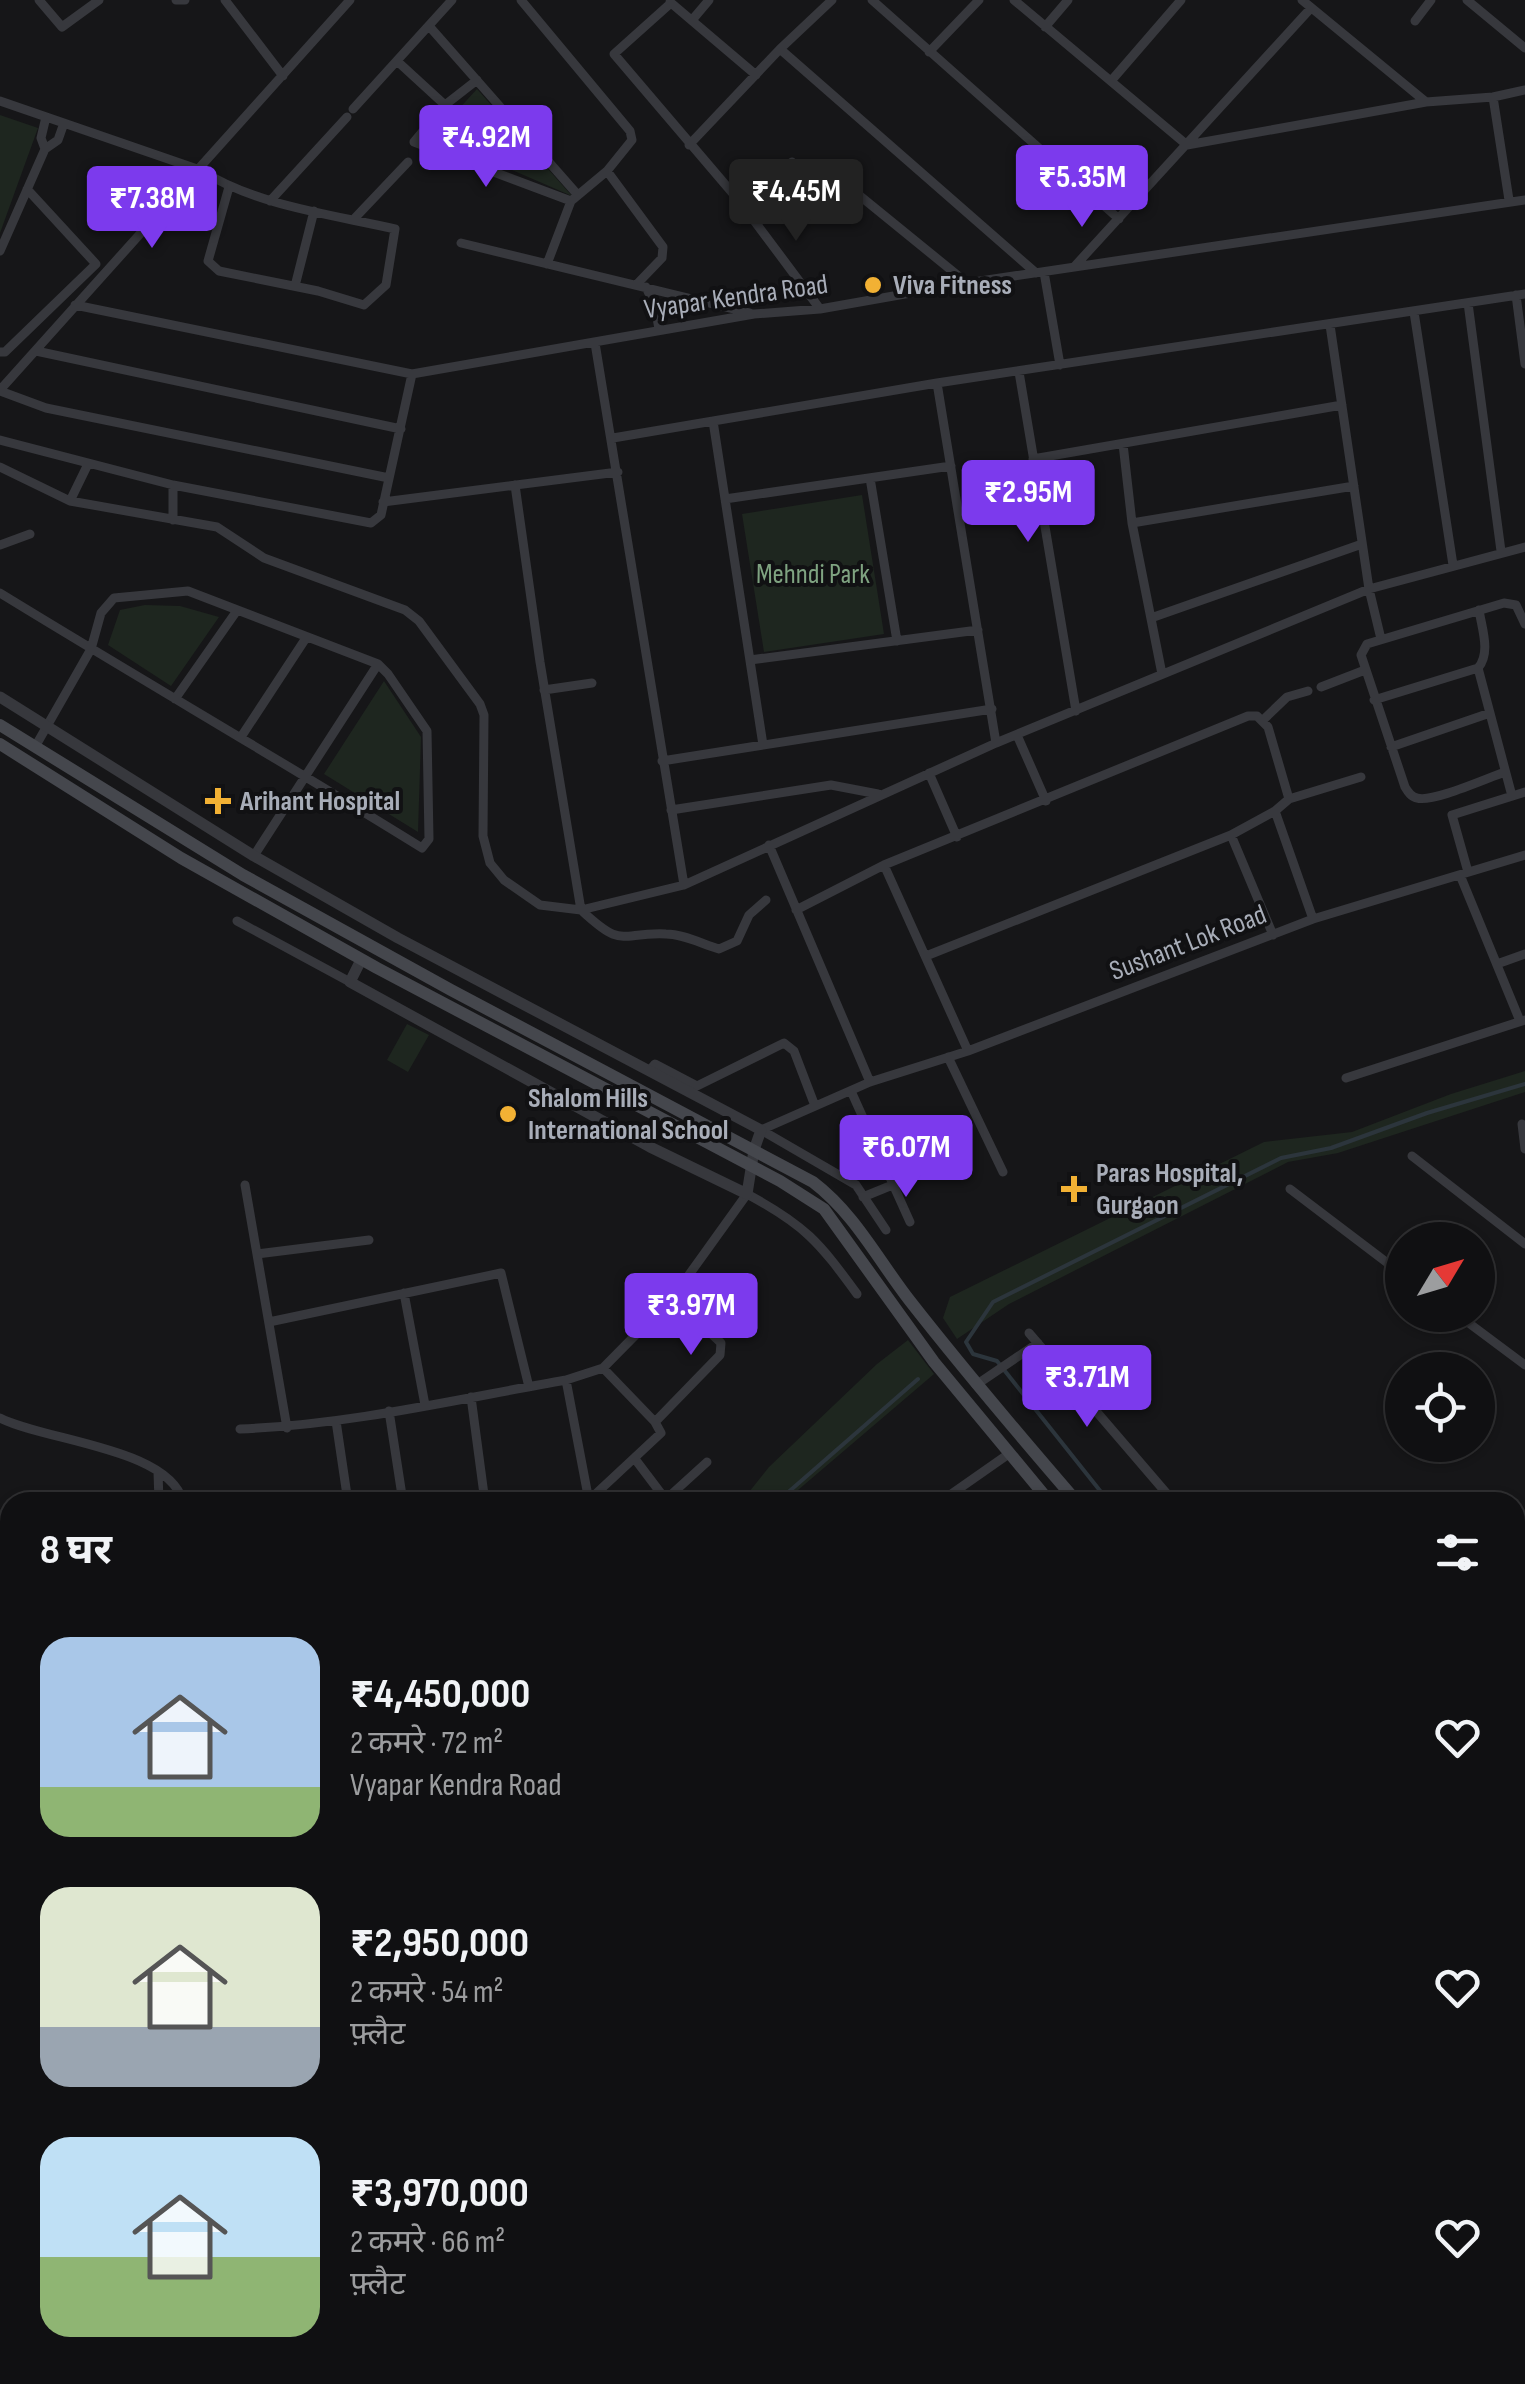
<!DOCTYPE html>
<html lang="hi">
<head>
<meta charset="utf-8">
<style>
	:root { --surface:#101012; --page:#19191b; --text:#f1f3f6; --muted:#9c9d9f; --line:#303032; --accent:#7c3aed }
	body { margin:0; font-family:"Sofia Sans Condensed","Noto Sans Devanagari",sans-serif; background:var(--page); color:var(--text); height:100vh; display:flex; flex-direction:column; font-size:38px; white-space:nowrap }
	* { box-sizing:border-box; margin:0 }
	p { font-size:32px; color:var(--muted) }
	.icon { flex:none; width:55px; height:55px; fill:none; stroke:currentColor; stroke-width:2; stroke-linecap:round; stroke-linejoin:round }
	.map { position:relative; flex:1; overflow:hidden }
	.side { position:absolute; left:0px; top:1492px; width:1525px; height:892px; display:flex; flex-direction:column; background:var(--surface); border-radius:30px 30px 0 0; box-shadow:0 2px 8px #0004,0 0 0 2px var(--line) }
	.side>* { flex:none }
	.needle { width:65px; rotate:52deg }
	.fabs { position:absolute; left:1385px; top:1222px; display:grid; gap:20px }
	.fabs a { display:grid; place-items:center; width:110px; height:110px; border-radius:50%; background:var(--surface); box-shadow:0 2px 8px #0004,0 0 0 2px var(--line); font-size:50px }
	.price { position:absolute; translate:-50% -85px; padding:0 22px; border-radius:10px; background:var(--accent); color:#fff; font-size:32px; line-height:65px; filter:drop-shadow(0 2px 5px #0008) }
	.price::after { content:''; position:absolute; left:50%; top:60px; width:30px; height:22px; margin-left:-15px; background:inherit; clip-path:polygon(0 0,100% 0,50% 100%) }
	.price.current { background:#222; color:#fff }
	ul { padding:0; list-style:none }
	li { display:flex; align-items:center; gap:30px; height:250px; padding:0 40px }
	li span { display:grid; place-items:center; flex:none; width:280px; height:200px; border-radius:30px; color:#555 }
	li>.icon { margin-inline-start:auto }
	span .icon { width:120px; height:120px; fill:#fffc; stroke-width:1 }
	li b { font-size:42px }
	h2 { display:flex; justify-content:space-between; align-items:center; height:120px; padding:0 40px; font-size:42px }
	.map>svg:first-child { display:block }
</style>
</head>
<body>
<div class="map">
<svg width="1525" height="2384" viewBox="0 0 1525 2384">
	<rect width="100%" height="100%" fill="#161618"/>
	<path fill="#1e261f" d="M477,89L572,196L434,136Z
		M0,115L38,128L0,233Z
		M862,495L884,634L764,652L742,514Z
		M145,605L180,606L219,617L171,686L108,645L120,610Z
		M384,681L421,737L418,832L324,774Z
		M407,1024L429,1035L408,1072L387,1060Z
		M1525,1071V1092L1338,1153L1288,1162L1009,1304L957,1339L943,1318L950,1297L1264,1142L1352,1132L1451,1094Z
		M908,1340L934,1374L784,1502H741L769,1467L877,1364Z"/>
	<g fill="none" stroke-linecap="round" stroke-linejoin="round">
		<path stroke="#2c353c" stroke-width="4" d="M777,1502L918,1379
			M1109,1502L997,1361L973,1354L966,1342L993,1302L1281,1158L1331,1148L1427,1113L1525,1084
			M1519,1947L1525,1963
			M305,2384L309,2375"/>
		<path stroke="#37383d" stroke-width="9" d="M39,0L62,27L99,0
			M176,0H185
			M225,0L283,76
			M521,0L630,131L632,140L607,171L571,201L547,264
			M872,0L1119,219
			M1014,0L1187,145L1426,102L1493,97L1525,90
			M1302,0L1426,102
			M1467,0L1525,48
			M670,2L756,75
			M671,3L614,54L741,203L820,309
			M693,19L709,0
			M1415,21L1431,0
			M429,26L577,194
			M1045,27L1068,0
			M780,49L1036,273
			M929,52L979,0
			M397,61L445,105L477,80
			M1111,81L1181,0
			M1493,97L1509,200
			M0,101L200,170C258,206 329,214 395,229L386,285L364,305L318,291L219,271L208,261L229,187
			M445,105L414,142L571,201
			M353,109L452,0
			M689,145L780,49L832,0
			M45,149L41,138L46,117
			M822,165L967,283
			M607,171L663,247L662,258L637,284
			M270,201L347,117
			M741,203L792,162
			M353,220L408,162
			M461,243L750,313
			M0,251L45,149L58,140L64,123
			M1074,267L1311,8
			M1044,272L1060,365
			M295,286L314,211
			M646,287L655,307L659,329
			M1516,295L1525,364
			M1468,303L1501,551
			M75,305L412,374L754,314L820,309L967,283L1525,200
			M1414,312L1453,565
			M1330,325L1369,589L1381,639
			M595,343L684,885
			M36,351L401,429
			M0,352H5L96,264L27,189
			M1019,372L1076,711
			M937,383L996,743
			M0,390L350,0
			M0,391L46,408L389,478
			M713,421L763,745
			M613,438L937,383L1525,294
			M0,440L173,485L371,523L381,515L412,374
			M1123,444L1132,523L1162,674
			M1033,459L1342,405
			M0,467L70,501L217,527L264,558L405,610L419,621L480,704L484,715L483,836L490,863L504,880L540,905L581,910L684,885L996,743L1369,589L1525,547
			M870,478L897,641
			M173,485V520
			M515,485L540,662L581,910C624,950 618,932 666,934C683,934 702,944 719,949L737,941L749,915L766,900
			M725,499L951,466
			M70,501L88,464
			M383,502L618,472
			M1132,523L1354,486
			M0,545L30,534
			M0,593C140,679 282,761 422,848L429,839L427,731L388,674L378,664L188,591L114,598L101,613L91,649L35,747
			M1151,618L1362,544
			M750,660L978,630
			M1478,668L1512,796
			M1321,687L1365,670
			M544,690L592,683
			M175,699L236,612
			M1374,700L1478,668C1491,653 1482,629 1479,610
			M1262,721L1287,697L1308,691
			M1017,735L1046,801
			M241,737L306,638
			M1391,747L1490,713
			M662,761L992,709
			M1505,772C1487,778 1432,803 1417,798C1411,797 1408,792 1405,787L1361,655L1367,644L1504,603L1516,605L1525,624
			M929,773L957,837
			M671,810L831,785L878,794
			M1275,811L1313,919
			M1231,835L1273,935
			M769,845L870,1082
			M257,851L378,664
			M884,865L968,1051
			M1468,872L1452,815L1525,792
			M1460,875L1520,1021
			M796,910L884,865L1248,716H1257L1268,727L1289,799L1361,777
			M237,921L350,982
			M926,956L1231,835L1275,811L1289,799
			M1497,964L1525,954
			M948,1057L1003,1172
			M649,1071L655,1064L697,1086L784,1043L794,1051L815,1106
			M1346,1078L1525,1020
			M851,1091L910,1222
			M1522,1124L1525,1149
			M761,1130L870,1082L968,1051L1313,919L1525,855
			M761,1130L856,1185L886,1230
			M1412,1156L1525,1244
			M245,1185L287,1428
			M1290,1189L1402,1274
			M863,1197L934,1168
			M257,1254L369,1240
			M404,1293L425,1405
			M1458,1315L1525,1365
			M269,1322L501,1273L529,1387
			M1029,1333L1174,1502
			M566,1380L589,1501
			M976,1385L1038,1343
			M471,1397L485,1502
			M389,1411L403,1502
			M0,1418C45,1441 170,1448 183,1502
			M336,1421L348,1502
			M655,1422L720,1355L721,1343L673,1297
			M240,1429C349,1425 458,1399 566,1380L603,1368L673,1297L747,1194C805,1225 819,1242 857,1294
			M635,1459L666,1500
			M158,1472L159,1502
			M587,1502L661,1433L655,1422L603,1368
			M663,1502L707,1462
			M940,1502L1010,1453
			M1515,1531L1525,1521
			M1515,1612L1525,1620
			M1515,1714L1525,1724
			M1515,1744L1525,1757
			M1515,2063L1525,2054
			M0,2189H10
			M0,2365L10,2362
			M548,2375V2384
			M671,2375L672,2384
			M254,2384L258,2375
			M872,2384L873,2375
			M966,2384L967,2375
			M1066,2384L1067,2375
			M1166,2384L1167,2375
			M1207,2384L1208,2375
			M1261,2384L1262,2375"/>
		<path stroke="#37383d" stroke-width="11" d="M0,697L254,856L398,938L761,1130L754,1150L747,1194L650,1147L350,982L361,960"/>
		<path stroke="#45474d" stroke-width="12" d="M0,725L243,875L451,990L813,1182C855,1214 878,1260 910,1301C964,1370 1020,1436 1077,1502
			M0,744L181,858L377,968L780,1181L824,1209L934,1362L1050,1502
			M1515,2002L1525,2013
			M1515,2031L1525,2042"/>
	</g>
	<g fill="#f2b134" stroke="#111113" stroke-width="4">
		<circle cx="873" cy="285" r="10"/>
		<path d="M213 786h10v10h10v10h-10v10h-10v-10h-10v-10h10z"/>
		<circle cx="508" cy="1114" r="10"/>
		<path d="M1069 1174h10v10h10v10h-10v10h-10v-10h-10v-10h10z"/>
	</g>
	<g text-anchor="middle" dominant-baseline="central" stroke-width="8" stroke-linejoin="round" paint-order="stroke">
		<g font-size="28" font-weight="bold" fill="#a8adb8" stroke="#111113" text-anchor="start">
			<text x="893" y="285">Viva Fitness</text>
			<text x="240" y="801">Arihant Hospital</text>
			<text x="528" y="1098">Shalom Hills<tspan x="528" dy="32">International School</tspan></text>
			<text x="1096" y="1173">Paras Hospital,<tspan x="1096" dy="32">Gurgaon</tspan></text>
		</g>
		<g font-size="28" fill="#a8adb8" stroke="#111113">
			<text transform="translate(736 297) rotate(-8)">Vyapar Kendra Road</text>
			<text transform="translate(1188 943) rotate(-21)">Sushant Lok Road</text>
		</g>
		<g font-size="28" fill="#7fa381" stroke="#111113">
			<text x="813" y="574">Mehndi Park</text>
		</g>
	</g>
</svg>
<div class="fabs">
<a><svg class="needle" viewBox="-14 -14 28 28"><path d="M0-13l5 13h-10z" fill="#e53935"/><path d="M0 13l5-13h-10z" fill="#9c9d9f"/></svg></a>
<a><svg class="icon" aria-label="locate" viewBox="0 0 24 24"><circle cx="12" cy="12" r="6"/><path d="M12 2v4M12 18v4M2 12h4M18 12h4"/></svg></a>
</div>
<b class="price" style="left:486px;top:190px">₹4.92M</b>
<b class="price" style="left:1082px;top:230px">₹5.35M</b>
<b class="price current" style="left:796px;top:244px">₹4.45M</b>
<b class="price" style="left:152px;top:251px">₹7.38M</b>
<b class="price" style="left:1028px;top:545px">₹2.95M</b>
<b class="price" style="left:906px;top:1200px">₹6.07M</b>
<b class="price" style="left:691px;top:1358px">₹3.97M</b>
<b class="price" style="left:1087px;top:1430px">₹3.71M</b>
<section class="side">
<h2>8 घर<svg class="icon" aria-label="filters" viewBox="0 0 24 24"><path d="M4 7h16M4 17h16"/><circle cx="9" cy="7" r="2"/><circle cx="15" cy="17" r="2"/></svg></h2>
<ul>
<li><span style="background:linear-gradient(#a9c7e8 75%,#8fb573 0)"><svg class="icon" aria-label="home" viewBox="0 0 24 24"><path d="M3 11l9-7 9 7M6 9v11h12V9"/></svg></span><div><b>₹4,450,000</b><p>2 कमरे · 72 m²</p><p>Vyapar Kendra Road</p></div><svg class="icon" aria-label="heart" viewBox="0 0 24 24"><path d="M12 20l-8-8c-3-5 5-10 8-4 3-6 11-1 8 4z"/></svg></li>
<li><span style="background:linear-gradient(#dfe7d0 70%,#9aa5b1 0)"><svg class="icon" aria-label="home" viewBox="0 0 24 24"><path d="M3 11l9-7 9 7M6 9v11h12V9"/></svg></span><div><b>₹2,950,000</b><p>2 कमरे · 54 m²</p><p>फ़्लैट</p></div><svg class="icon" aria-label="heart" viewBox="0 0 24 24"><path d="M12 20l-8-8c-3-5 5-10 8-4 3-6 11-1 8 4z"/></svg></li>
<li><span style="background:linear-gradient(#bfe0f5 60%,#8fb573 0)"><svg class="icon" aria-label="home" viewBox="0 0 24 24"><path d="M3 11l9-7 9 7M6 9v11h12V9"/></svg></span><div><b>₹3,970,000</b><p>2 कमरे · 66 m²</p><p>फ़्लैट</p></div><svg class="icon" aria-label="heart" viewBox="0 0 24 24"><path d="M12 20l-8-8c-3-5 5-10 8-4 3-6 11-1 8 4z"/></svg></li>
</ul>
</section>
</div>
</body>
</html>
